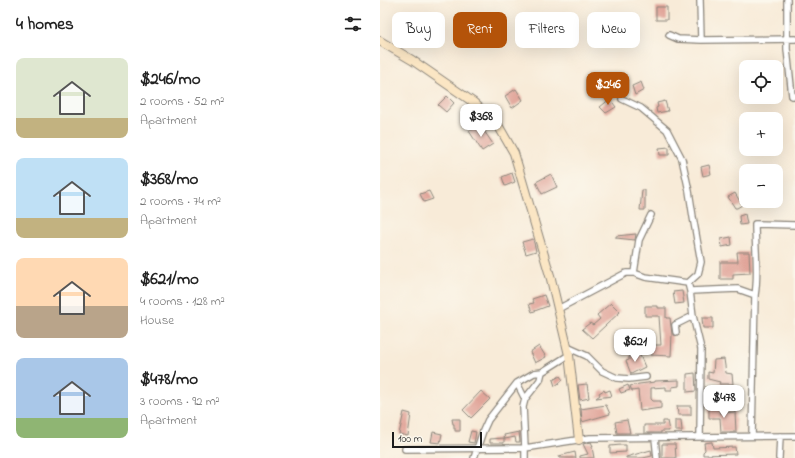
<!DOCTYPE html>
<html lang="en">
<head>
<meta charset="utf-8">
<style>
	:root { --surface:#fff; --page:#f2f2f2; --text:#222; --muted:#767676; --accent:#b45309 }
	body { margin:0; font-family:"Indie Flower",sans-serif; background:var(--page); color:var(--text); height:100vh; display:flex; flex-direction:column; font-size:15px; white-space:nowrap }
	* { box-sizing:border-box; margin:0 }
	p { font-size:13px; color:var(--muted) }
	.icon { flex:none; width:22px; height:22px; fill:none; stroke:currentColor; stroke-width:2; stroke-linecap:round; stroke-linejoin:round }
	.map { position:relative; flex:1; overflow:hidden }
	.sheet { display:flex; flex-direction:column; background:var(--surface); width:380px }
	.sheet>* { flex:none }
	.banner { position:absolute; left:12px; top:12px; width:343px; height:36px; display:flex; gap:8px }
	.controls { position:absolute; left:359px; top:60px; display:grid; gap:8px }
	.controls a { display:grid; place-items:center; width:44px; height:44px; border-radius:8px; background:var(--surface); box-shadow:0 4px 16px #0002; font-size:20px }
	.scale { position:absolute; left:12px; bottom:10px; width:90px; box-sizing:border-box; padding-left:4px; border:2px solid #1c1c1c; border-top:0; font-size:11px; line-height:14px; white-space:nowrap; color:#1c1c1c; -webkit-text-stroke:3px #fbf7ec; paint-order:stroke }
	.price { position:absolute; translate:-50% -34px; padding:0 9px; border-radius:8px; background:#fff; color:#222; font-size:13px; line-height:26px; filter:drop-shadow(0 1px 2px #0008) }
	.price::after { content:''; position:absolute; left:50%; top:24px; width:12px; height:9px; margin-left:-6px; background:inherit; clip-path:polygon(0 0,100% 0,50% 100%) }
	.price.selected { background:var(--accent); color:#fff }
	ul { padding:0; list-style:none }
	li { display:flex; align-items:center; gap:12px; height:100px; padding:0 16px }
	li span { display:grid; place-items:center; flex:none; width:112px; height:80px; border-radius:8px; color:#555 }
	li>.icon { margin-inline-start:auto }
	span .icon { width:48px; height:48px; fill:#fffc; stroke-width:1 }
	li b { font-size:17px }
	h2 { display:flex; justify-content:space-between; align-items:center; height:48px; padding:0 16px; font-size:17px }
	.tag { padding:0 14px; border-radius:8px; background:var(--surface); box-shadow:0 4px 16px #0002; font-size:14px; line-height:36px }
	.tag.selected { background:var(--accent); color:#fff }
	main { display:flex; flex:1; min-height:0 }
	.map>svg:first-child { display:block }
</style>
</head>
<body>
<main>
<section class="sheet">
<h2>4 homes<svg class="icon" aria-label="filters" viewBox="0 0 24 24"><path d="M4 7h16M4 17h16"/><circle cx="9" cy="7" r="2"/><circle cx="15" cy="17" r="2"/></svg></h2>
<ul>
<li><span style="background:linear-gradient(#dfe7d0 75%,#c2b280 0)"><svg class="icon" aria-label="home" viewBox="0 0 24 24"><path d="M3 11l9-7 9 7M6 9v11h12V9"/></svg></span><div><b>$246/mo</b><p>2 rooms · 52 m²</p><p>Apartment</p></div></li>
<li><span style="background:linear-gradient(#bfe0f5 75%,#c2b280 0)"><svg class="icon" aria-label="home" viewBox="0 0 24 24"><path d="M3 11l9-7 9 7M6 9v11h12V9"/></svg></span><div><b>$368/mo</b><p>2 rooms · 74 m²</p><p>Apartment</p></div></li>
<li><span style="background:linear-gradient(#ffd9b3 60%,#b9a48a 0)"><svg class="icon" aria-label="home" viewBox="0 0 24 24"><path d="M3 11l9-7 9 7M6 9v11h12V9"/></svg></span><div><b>$621/mo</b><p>4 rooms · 128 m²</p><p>House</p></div></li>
<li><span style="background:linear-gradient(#a9c7e8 75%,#8fb573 0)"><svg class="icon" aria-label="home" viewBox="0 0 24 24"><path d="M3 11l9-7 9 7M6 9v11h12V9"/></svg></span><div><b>$478/mo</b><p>3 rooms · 92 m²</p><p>Apartment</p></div></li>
</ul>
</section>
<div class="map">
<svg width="415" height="458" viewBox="0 0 415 458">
	<rect width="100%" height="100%" fill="#fbf7ec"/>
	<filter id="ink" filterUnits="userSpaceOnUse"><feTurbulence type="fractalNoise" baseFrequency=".025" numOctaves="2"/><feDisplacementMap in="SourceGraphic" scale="8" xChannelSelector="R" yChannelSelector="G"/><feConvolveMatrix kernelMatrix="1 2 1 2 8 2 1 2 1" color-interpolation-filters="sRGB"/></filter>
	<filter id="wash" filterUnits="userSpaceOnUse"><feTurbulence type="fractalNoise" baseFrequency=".012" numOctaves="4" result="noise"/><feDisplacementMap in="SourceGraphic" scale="16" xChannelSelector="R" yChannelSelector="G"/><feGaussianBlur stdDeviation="0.9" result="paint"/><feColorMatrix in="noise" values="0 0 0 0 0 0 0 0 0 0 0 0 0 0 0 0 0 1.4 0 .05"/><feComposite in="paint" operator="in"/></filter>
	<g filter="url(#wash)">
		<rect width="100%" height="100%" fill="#f8ebd8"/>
		<g id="blocks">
			<path fill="#e1a59a" d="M276,7H287V20H276Z
				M261,82L264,90L255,95L252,86Z
				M136,89L143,100L132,108L125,96Z
				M67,96L74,103L66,112L58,105Z
				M230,99L236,107L226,113L220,107Z
				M285,101L288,111L277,113L276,108L278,107L277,103Z
				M100,125L113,144L102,151L89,131Z
				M289,147V155H280L279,148Z
				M329,165L331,174L323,176L321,167Z
				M132,173L135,182L125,186L122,177Z
				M171,174L177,187L162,194L156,182Z
				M262,190H265V210H260Z
				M49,191L53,199L44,202L40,194Z
				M355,193L362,205L357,208H355L348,197Z
				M365,214L367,224L360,225L359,216Z
				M256,234L255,240L236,238V236Z
				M351,237L352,245L342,247L341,239Z
				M153,239L156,251L146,254L142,242Z
				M357,252H369L370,273L353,274V279H340V262H358Z
				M302,291L304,303L295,304L293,292Z
				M164,295L168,306L152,312L149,304L154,303L152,299Z
				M231,303L240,312L212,338L202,329L210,323L213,325L220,319L217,315Z
				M265,306H278V308H286V318H290L292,334L291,356L270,355L271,345H281L279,316H265Z
				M322,318H333V328H323Z
				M159,346L166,357L155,363L150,352Z
				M259,353L265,367L251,374L246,361L249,360V357Z
				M344,359L346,373L352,374L353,384H339L340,382L328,379V372L333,373L334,360Z
				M315,373L316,391L307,392V374Z
				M180,376L183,380L175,386L173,380Z
				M299,380V386L292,387V390H286V387L271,388V399L273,401H281V408L260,411L258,390L252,391L250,386L259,384L275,382V381Z
				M207,384L209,398L200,400L198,385Z
				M248,385L250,390L241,393L239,389Z
				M224,390L225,392L230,390L232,396L216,398L220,395L219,393Z
				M101,391L110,399L91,418L83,410Z
				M226,405L230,414L202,422L201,409Z
				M329,405H340V413L355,412L356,432H341L340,418H329Z
				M297,406H311V415H298Z
				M24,412L31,414L28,436L19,434Z
				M72,419H80V431H75V428H74V424H73Z
				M247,420L250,433H237L235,422Z
				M295,420H301L302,431H295Z
				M283,421H287L289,431H281V433H264V425H283Z
				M91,431L96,432L94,443L88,442Z
				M53,432L62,434L60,443L51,442Z
				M139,432L140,442H136L135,437L125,439L124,435Z
				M124,438V443H110V439Z
				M211,442L213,446L212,447L214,458H200V456L208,454L203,444Z
				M332,442L333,448L355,447L356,454L323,455V452L325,450L324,443Z
				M282,444H295L296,458H282Z
				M241,445H246V452L230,453V446Z
				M271,450L272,456L263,458H246V457Z
				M195,452L196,458H180L179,456Z"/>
		</g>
	</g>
	<g filter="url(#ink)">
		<use href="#blocks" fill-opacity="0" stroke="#8a847a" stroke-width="1"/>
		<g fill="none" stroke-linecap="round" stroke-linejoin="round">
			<defs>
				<path id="street" d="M320,0L321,40L415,39
					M407,0V49L412,96H415
					M289,35L298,39L321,40
					M242,99L261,108L287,130L302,159L309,191L313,217L321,262L318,274L308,283L310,291L313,316L321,349L320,437
					M271,215L259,240L254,273L265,277L308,283
					M310,291L358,289L375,295
					M178,309L246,273H254
					M296,332L295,325L313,316
					M187,347L207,356L222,371L237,378L249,379L266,377
					M137,383L145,399L160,380L162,372
					M372,436L375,295C379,272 375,248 375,224L415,225
					M275,438L277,458
					M25,449L145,448L143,407L145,399
					M94,458L103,431L108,420L137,383L154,373L162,372L189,355
					M145,458V448L210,438L415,436
					M399,458L400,436"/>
				<path id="secondary" d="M0,41L32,60L93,102L118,125L134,153L171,279L189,355L199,440"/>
			</defs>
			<use href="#street" stroke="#8a847a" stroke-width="8"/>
			<use href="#secondary" stroke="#8a847a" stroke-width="10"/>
			<use href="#street" stroke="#fff" stroke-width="5.5"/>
			<use href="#secondary" stroke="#fbe6c4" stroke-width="8"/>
		</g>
	</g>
</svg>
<div class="controls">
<a><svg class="icon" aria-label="locate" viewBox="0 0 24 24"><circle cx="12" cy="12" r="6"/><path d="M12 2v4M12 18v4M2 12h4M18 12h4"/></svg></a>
<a>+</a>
<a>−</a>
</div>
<div class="scale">100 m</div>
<b class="price selected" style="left:228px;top:106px">$246</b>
<b class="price" style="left:101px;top:138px">$368</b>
<b class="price" style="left:255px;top:363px">$621</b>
<b class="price" style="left:344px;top:419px">$478</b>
<div class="banner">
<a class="tag">Buy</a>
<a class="tag selected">Rent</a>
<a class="tag">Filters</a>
<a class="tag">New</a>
</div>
</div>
</main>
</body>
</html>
